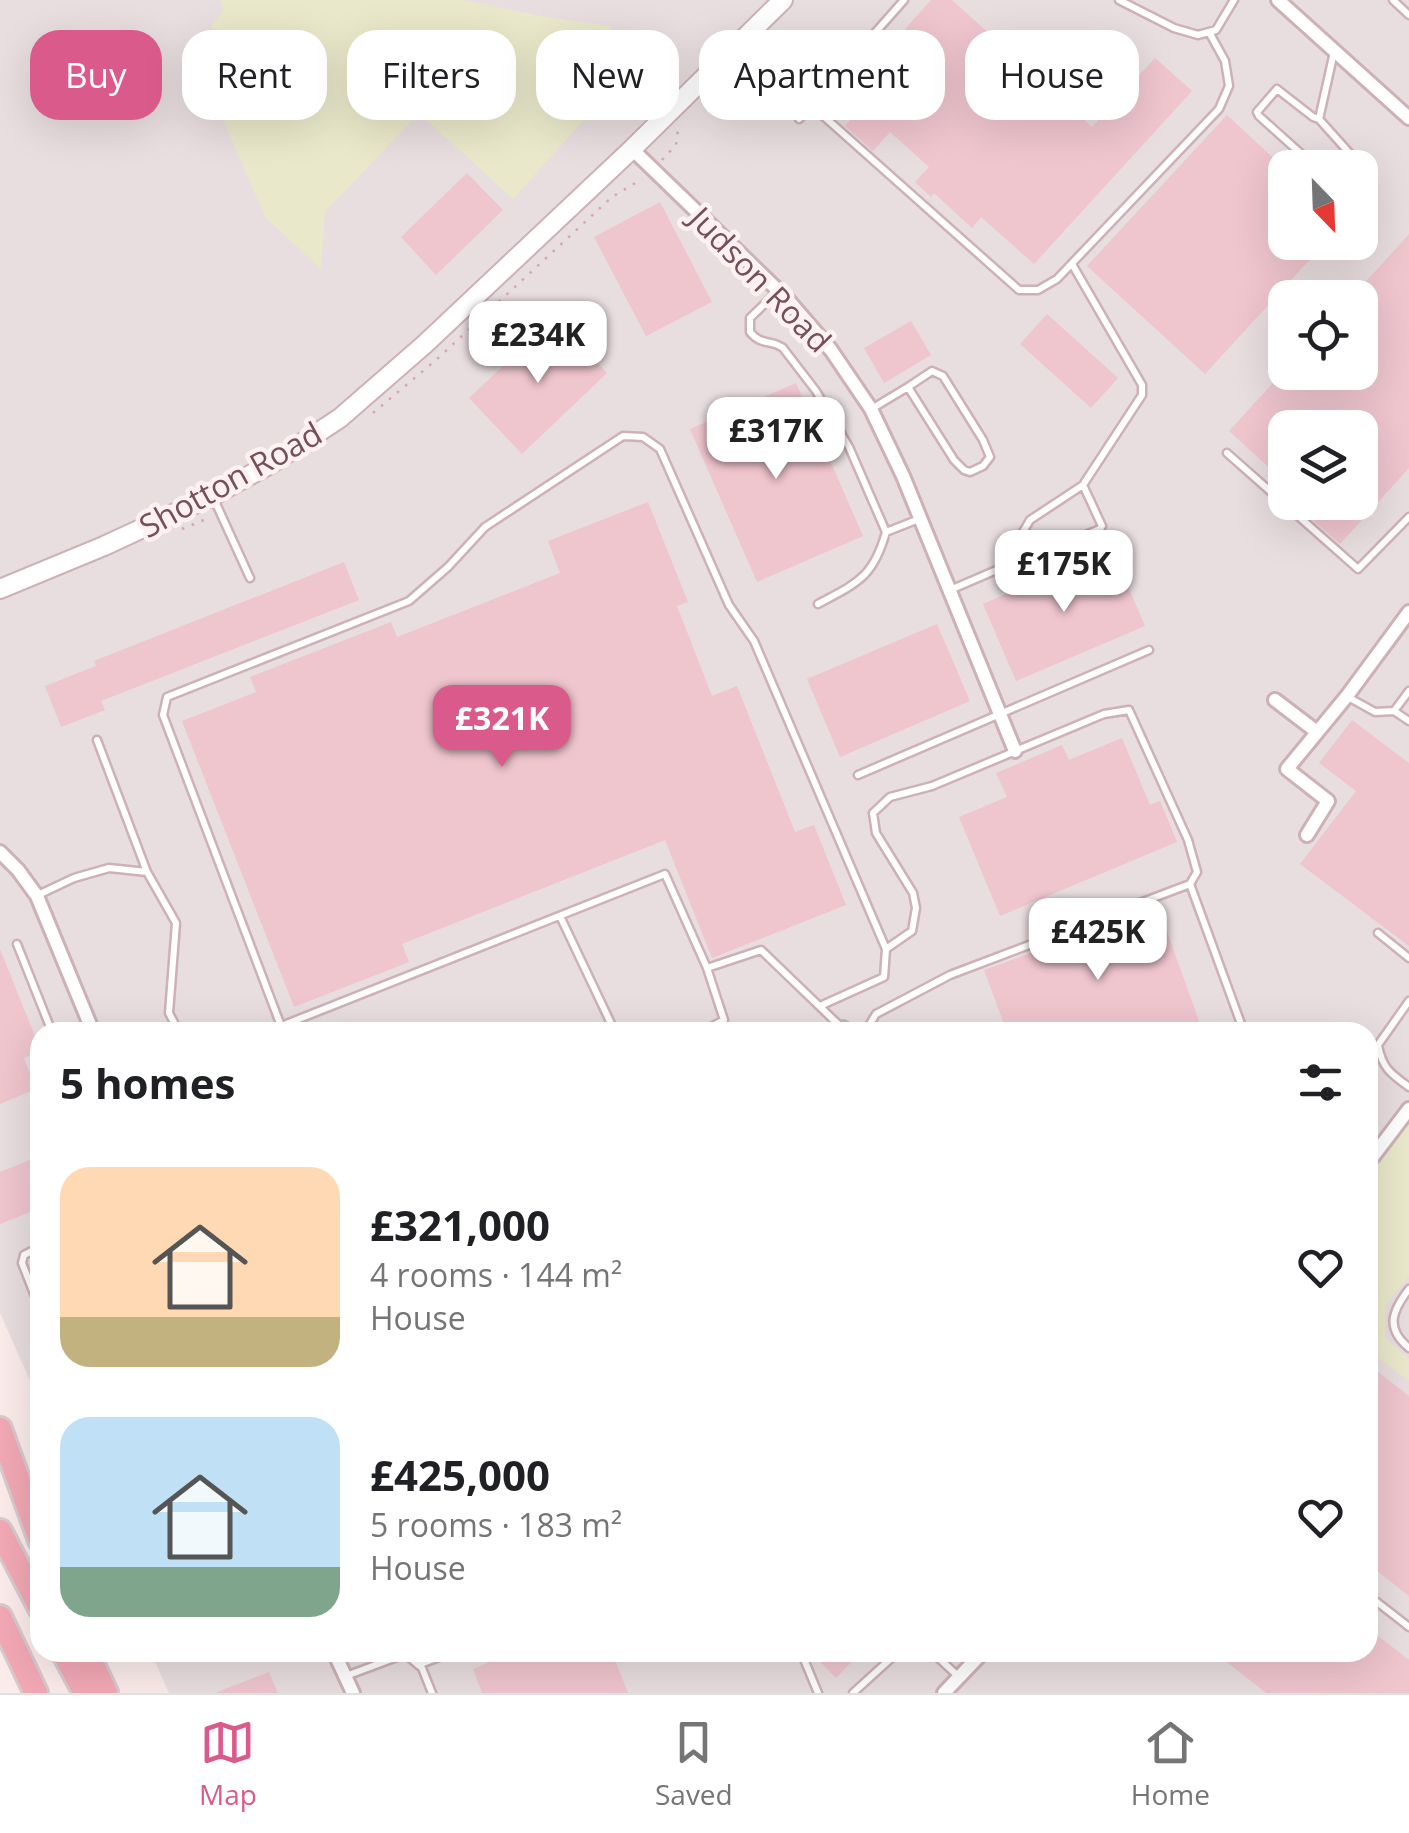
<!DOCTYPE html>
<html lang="en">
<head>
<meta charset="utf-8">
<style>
	:root { --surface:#fff; --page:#f6f6f6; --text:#202124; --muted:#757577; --line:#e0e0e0; --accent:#db5a8c }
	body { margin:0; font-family:"Open Sans",sans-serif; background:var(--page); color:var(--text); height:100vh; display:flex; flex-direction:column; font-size:38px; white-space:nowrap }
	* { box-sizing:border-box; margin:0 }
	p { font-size:32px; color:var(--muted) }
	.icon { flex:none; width:55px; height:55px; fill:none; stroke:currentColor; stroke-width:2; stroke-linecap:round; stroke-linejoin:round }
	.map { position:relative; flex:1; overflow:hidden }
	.details { position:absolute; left:30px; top:1022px; width:1348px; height:640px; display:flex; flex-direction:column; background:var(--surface); border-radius:30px; box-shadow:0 10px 40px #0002 }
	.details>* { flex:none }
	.hud { position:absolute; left:30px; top:30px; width:1350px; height:90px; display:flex; gap:20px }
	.needle { width:65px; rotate:157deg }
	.controls { position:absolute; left:1268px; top:150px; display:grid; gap:20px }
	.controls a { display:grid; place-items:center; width:110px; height:110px; border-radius:20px; background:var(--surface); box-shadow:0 10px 40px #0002; font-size:50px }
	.price { position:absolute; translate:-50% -85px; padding:0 22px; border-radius:20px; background:#fff; color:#222; font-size:32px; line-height:65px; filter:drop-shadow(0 2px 5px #0008) }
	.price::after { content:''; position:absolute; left:50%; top:60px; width:30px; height:22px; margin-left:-15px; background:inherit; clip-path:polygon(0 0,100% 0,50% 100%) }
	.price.active { background:var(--accent); color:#fff }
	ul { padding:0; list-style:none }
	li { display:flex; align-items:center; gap:30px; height:250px; padding:0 30px }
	li span { display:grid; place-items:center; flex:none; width:280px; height:200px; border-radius:30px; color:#555 }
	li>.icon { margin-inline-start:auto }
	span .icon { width:120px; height:120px; fill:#fffc; stroke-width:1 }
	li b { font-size:42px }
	h2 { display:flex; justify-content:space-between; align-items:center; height:120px; padding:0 30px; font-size:42px }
	.tag { padding:0 35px; border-radius:30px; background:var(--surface); box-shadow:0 10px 40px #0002; font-size:35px; line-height:90px }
	.tag.active { background:var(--accent); color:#fff }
	.tab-bar { display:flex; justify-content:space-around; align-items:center; height:140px; border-top:2px solid var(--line); background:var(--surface); font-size:28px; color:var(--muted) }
	.tab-bar a { display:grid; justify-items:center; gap:5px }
	.tab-bar .active { color:var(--accent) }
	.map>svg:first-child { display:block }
</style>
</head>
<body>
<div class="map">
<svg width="1409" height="1693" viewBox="0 0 1409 1693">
	<rect width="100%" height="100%" fill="#fbebeb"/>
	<path fill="#e8dddf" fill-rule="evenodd" d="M0,0H1409V1693H169L151,1653L1368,1652V1032H40V1403L0,1313ZM1285,168H1360V242H1285ZM1285,298H1360V372H1285ZM1285,428H1360V502H1285Z"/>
	<path fill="#e9e8ca" d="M220,0H463L541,16L609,26L647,73L593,110L513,199L419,113L325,212L321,269L265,217L221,115L212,25L224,10Z
		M1409,1123V1275L1385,1306V1338L1409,1359V1381L1368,1350V1177Z"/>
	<path fill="#efc5ce" d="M931,0H952L1092,127L1155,58L1192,91L1034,264L981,217L972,228L934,193L931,197L915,182L929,167L890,132L873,151L845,126L861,108L846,95Z
		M1227,115L1285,169V242H1326L1205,374L1087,266Z
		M467,173L503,210L436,275L401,237Z
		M660,202L712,302L646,336L594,237Z
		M1409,234V468L1340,544L1304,512L1313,502H1360V428H1285V482L1229,431L1283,372H1360V298H1351Z
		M1047,314L1118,378L1091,408L1020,344Z
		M554,318L607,373L522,454L469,398Z
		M911,321L931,355L884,383L864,348Z
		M796,383L863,536L757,582L690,429Z
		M648,502L688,602L677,606L712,696L737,686L795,832L814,825L846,905L712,958L665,840L402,944L409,962L294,1007L182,721L256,692L250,677L391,622L397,637L560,573L548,541Z
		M1112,549L1145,626L1016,681L983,604Z
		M344,562L359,600L101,701L105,710L61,727L45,686L96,666L94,661Z
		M937,624L970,701L840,757L807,679Z
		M1352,720L1409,763V946L1300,864L1356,791L1319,763Z
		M1122,738L1150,805L1160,801L1177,842L1000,916L959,817L1007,797L996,773L1062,745L1069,760Z
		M1158,907L1203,1032H1007L984,970Z
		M0,949L40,1049V1051L24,1058L36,1089L0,1104Z
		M40,1156V1208L0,1224V1172Z
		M1368,1364L1409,1396V1596L1368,1564Z
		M1368,1628L1409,1660V1693H1266L1214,1652H1368Z
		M514,1652H612L628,1693H482L473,1669Z
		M810,1652H861L836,1678Z
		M269,1672L278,1693H217V1692Z"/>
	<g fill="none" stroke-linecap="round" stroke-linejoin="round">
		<defs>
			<path id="service" d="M1119,0L1174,28L1198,35L1216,30L1234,0
				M1393,0L1409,15
				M811,105L1019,290H1038L1057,279L1219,109L1229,86L1225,61L1209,32
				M799,119L904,0
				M1319,119L1334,52
				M1317,168L1259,116L1257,112L1277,89L1313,117L1319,119L1361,166L1359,168
				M1072,264L1142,385V395L1083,485
				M778,291L750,318V332C761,346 771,339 783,348L816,391L849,447L886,532L919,519
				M873,408L908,387L954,460L964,470L970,472L983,466L990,457L983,440L943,376L932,371L908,387
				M1227,453L1358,569L1409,517
				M213,497L250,578
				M950,590L1022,559L1041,553L1100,529L1102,526L1083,485L1030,520L1020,537L1022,559
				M818,604C857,583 873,578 886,532
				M1348,697L1375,712L1394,711L1409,691
				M1394,711L1409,721
				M97,740L147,872
				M858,775L1149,650
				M38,895L74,878L109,868L147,872L176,923L169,1013L179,1032
				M560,916L615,1032
				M1378,933L1409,958
				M17,944L52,1032
				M886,949L912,931L916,908L913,893L876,833L873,813L890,797L932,786L1104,714L1129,710L1188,840L1197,872L1190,884
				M1409,1001L1378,1045C1382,1068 1391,1074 1409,1087
				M281,1026L163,715L167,697L409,601L448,567L485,527L623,436L643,437L660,449L729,605L754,641L886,949L884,977L820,1006
				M266,1032L665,874L707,968L761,950L842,1028
				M702,1032L724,1020L707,968
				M865,1032L876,1014L950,975L1190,884L1244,1032
				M40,1247L24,1255L22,1263L40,1309
				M1409,1289C1392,1311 1385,1328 1409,1348
				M1368,1595L1409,1627
				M801,1652L818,1693
				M932,1652L958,1676
				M418,1665L452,1652
				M346,1676L405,1654L422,1668L432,1693
				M853,1693L898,1652"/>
			<path id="minor" d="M1278,0L1409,118
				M632,149L787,299L831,350L871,409L903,476L1015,751
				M1275,700L1317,732
				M1307,835L1328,801L1287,769L1347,696L1409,612
				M0,852L18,870L37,896L93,1032
				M843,1028L848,1032
				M1368,1163L1409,1109
				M334,1652L353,1693
				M944,1693L983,1652"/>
			<path id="tertiary" d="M0,589L104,546L212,496L272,463L340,418L425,344L632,149L783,0"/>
			<path id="trunk" d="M0,1429L40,1540
				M0,1531L40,1608
				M0,1617L36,1693
				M63,1652L85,1693
				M87,1652L106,1693"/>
		</defs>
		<use href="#service" stroke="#cdb1b6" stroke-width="11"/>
		<use href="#minor" stroke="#cdb1b6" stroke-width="18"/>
		<use href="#tertiary" stroke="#cdb1b6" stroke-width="22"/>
		<use href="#trunk" stroke="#d6cacd" stroke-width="28"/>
		<path stroke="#d4a7b1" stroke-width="2.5" stroke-dasharray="2.5 8" stroke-linecap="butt" d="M662,160L676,145L678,129
			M373,413L436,360L612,197L642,179
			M182,529L211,517"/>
		<use href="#service" stroke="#fff" stroke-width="6"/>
		<use href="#minor" stroke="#fff" stroke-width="12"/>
		<use href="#tertiary" stroke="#fff" stroke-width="18"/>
		<use href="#trunk" stroke="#f2a8b5" stroke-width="22"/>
	</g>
	<g text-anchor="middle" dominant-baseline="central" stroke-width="9" stroke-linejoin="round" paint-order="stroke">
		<g font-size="32" fill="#754f59" stroke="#fef1f2">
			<text transform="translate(761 279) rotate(46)">Judson Road</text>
			<text transform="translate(230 479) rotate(-29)">Shotton Road</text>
		</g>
	</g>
</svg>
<div class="controls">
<a><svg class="needle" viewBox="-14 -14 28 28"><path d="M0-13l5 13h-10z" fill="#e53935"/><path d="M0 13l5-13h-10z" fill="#757577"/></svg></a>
<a><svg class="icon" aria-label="locate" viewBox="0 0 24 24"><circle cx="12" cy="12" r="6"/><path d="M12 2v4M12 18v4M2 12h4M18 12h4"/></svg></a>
<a><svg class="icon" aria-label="layers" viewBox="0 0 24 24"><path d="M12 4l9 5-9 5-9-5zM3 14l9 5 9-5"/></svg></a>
</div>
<b class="price" style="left:538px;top:386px">£234K</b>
<b class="price" style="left:776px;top:482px">£317K</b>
<b class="price" style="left:1064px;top:615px">£175K</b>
<b class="price active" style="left:502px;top:770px">£321K</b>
<b class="price" style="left:1098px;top:983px">£425K</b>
<div class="hud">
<a class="tag active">Buy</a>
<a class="tag">Rent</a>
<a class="tag">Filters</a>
<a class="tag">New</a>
<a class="tag">Apartment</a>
<a class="tag">House</a>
</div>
<section class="details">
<h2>5 homes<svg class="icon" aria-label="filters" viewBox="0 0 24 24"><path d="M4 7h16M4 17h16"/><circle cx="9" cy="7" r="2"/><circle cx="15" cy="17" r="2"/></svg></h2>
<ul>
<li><span style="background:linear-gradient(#ffd9b3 75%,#c2b280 0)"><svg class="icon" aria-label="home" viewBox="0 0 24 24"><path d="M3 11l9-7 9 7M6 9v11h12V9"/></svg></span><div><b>£321,000</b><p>4 rooms · 144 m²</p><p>House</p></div><svg class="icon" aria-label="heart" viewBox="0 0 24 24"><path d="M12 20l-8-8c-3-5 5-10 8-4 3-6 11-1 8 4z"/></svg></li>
<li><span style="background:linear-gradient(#bfe0f5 75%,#7fa58c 0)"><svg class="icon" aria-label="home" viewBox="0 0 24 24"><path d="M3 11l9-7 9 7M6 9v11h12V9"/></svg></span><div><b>£425,000</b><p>5 rooms · 183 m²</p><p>House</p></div><svg class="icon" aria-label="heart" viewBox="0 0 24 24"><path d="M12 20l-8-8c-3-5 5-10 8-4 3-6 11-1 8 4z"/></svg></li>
</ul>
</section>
</div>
<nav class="tab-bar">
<a class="active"><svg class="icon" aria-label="map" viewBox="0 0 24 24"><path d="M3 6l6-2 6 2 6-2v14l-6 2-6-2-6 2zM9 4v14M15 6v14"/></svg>Map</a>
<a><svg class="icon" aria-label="saved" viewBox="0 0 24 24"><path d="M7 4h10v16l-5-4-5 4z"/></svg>Saved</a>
<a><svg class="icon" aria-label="home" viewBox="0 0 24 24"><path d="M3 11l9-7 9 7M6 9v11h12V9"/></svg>Home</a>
</nav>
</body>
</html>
